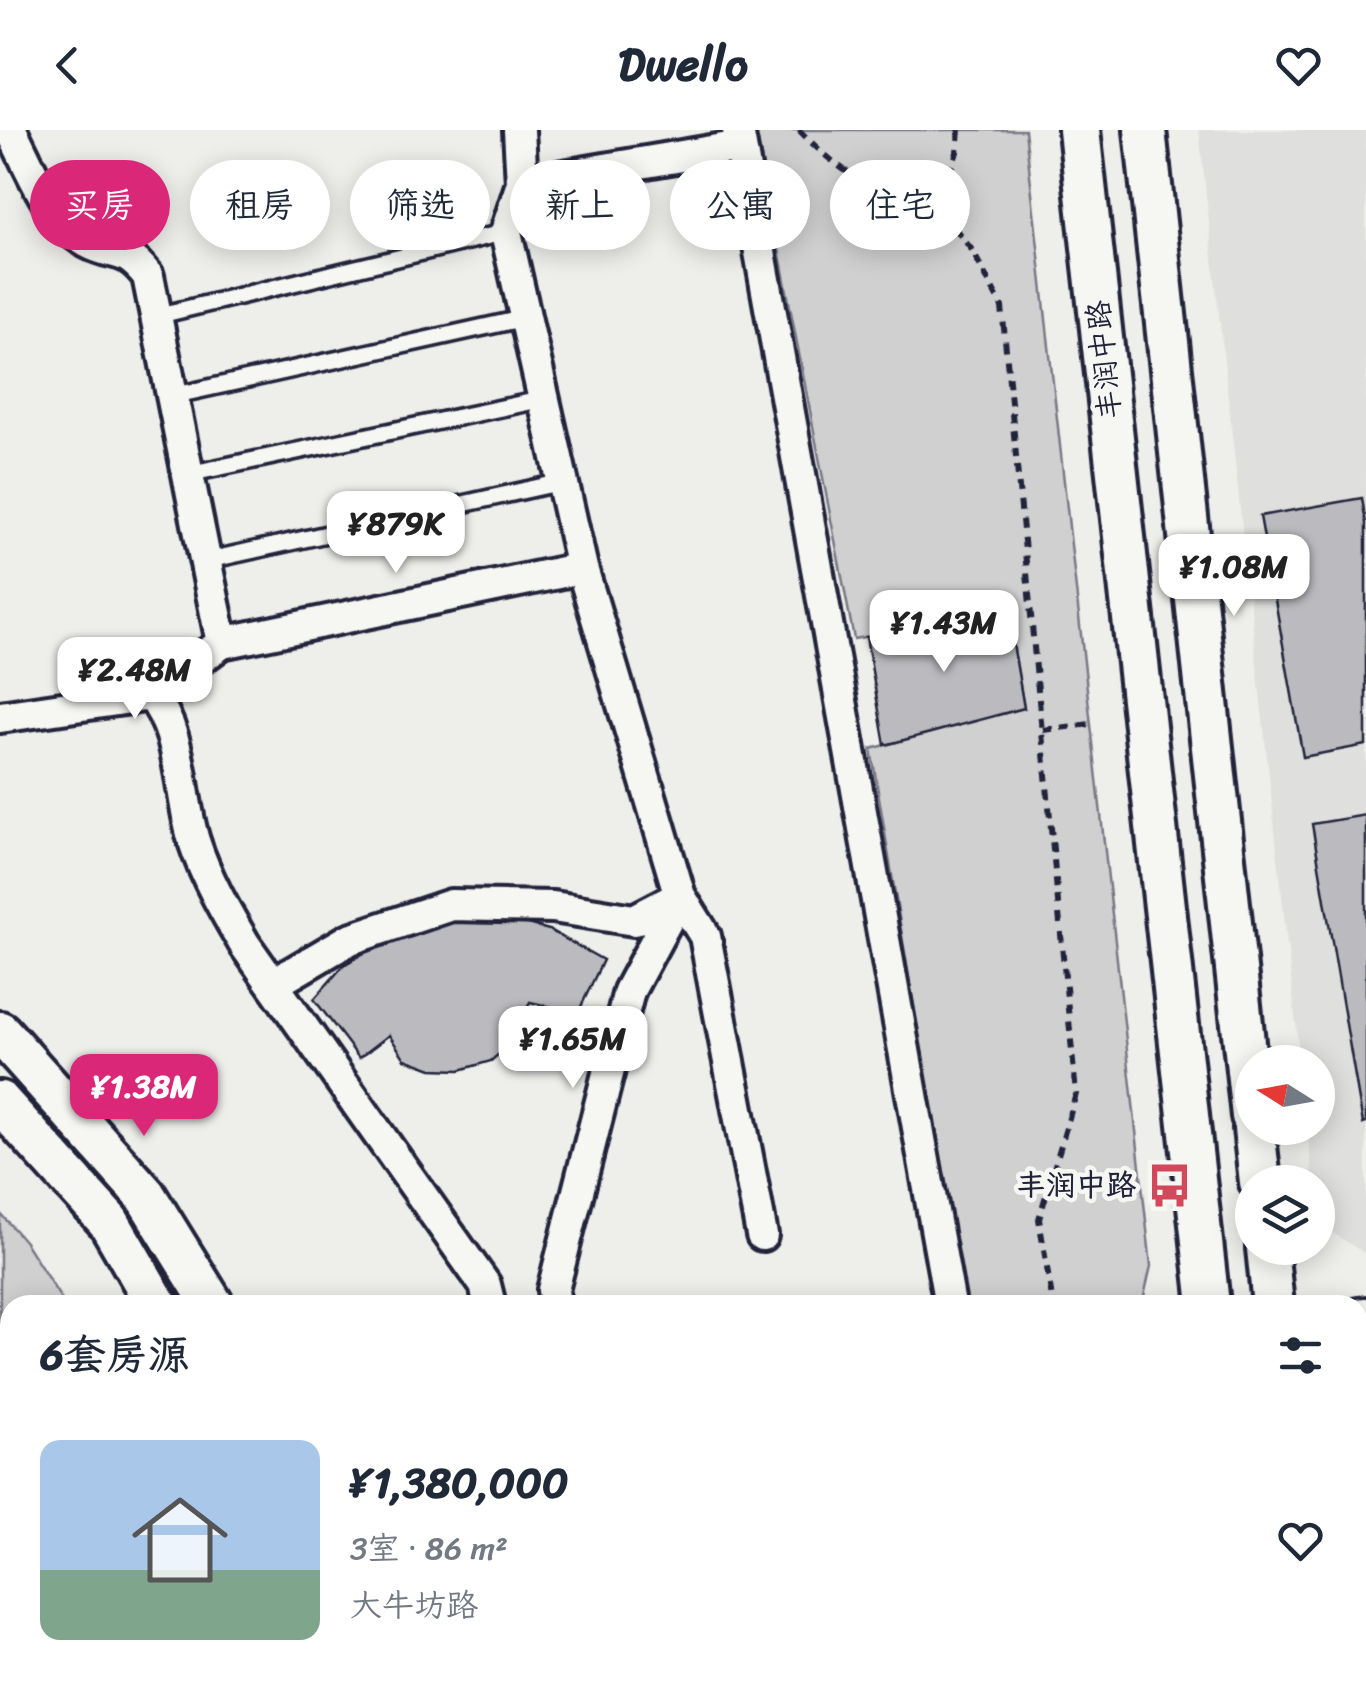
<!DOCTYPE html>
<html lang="zh">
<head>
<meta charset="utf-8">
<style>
	:root { --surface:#fff; --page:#f6f6f7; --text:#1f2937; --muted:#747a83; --line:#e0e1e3; --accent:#db2777 }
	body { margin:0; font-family:Sriracha,"LXGW WenKai TC",sans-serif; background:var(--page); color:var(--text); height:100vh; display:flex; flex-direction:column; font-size:38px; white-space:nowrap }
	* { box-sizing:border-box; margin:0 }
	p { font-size:32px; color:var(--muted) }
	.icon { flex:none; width:55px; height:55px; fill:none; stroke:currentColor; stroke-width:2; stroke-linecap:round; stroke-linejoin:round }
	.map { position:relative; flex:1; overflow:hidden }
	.panel { position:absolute; left:0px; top:1165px; width:1368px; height:392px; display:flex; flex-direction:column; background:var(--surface); border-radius:30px 30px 0 0; box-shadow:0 5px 25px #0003 }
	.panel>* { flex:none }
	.hud { position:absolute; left:30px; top:30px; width:1308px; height:90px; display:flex; gap:20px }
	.needle { width:65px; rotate:281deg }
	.controls { position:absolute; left:1235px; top:915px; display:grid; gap:20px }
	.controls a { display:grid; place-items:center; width:100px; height:100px; border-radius:50%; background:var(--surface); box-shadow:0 5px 25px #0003; font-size:50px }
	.price { position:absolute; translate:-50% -85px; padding:0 22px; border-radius:20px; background:#fff; color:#222; font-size:32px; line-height:65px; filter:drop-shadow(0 2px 5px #0008) }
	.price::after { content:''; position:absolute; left:50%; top:60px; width:30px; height:22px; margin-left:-15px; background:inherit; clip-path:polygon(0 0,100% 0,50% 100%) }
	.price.active { background:var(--accent); color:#fff }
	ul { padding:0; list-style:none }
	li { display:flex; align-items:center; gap:30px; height:250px; padding:0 40px }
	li+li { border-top:2px solid var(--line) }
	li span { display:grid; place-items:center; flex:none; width:280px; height:200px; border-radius:20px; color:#555 }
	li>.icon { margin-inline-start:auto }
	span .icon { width:120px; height:120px; fill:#fffc; stroke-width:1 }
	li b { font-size:42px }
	h2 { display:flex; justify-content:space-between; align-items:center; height:120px; padding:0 40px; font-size:42px }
	.pill { padding:0 35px; border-radius:45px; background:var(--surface); box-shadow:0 5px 25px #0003; font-size:35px; line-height:90px }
	.pill.active { background:var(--accent); color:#fff }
	header { display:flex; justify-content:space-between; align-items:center; height:130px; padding:0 40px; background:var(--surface); font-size:45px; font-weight:700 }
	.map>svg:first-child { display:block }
</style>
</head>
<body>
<header><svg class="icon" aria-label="back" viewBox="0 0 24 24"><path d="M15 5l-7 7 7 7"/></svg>Dwello<svg class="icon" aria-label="heart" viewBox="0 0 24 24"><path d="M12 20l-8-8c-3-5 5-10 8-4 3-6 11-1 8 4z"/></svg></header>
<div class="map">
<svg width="1366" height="1557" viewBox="0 0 1366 1557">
	<rect width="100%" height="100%" fill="#eeeeeb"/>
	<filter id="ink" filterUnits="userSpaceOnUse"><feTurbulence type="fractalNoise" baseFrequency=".01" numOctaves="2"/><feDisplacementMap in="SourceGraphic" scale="20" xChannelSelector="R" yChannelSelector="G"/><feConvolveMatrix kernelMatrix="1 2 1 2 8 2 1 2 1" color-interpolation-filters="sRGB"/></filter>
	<g filter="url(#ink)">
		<path fill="#dfdfde" d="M1199,0H1366V1124L1318,1094V1052H1313L1307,998H1318V932H1300Z
			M1366,1337V1471L1358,1348Z"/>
		<path fill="#d0d0d1" stroke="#797986" stroke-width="2.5" d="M756,0H1025L1151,1136L1142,1175H966L963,1171L871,619L1024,578L1007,480L854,509Z
			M0,1083L25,1112L65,1175H10V1518L0,1522Z
			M1088,1548H1195L1196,1557H1090Z"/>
		<path fill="#bbbbbf" stroke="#22223b" stroke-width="2.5" d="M1362,368L1366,393V615L1303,627L1260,386Z
			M1007,479L1024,578L885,615L866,507Z
			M1366,685V993L1363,994L1312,694Z
			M463,786L509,789L549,800L603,830L578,883L530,872L508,916L491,931L460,940L432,939L405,929L389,905L359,928L314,869L344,835L384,811Z
			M624,1548H707L709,1557H626Z
			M807,1548H881L883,1557H809Z"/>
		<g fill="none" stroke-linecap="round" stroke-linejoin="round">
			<defs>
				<path id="lane" d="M156,186L506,102
					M172,266L525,188
					M188,344L544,269
					M205,431L562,352"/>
				<path id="street" d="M11,0C30,36 49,91 87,112C116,128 123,114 148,146L222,513L151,565C183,603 179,663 194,711C206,748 225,781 245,815L485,1155L490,1175
					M519,0L522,53L506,102L582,438L680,766L705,806L762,1105
					M738,0L950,1175
					M522,53L741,16
					M222,513L582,438
					M0,587L151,565
					M275,853L350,809L451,775L553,777L634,790L680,766
					M555,1175L553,1160L629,861L680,766
					M1358,1184L1366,1183"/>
				<path id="secondary" d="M1079,0L1209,1175
					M1145,0L1252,986
					M0,902L145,1065L213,1175
					M0,972L109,1092L157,1175
					M1254,998L1260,1052
					M1267,1118L1273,1175
					M285,1548L287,1557
					M331,1548L333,1557
					M1249,1548L1250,1557
					M1313,1548L1314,1557
					M98,1557L118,1548"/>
			</defs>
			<use href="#lane" stroke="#22223b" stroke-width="22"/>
			<use href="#street" stroke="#22223b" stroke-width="38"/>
			<use href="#secondary" stroke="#22223b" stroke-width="48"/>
			<path stroke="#22223b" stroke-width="6" stroke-dasharray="10 8" stroke-linecap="butt" d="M799,0C838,41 880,69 937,76
				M959,0L957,22L937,76L972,120L1002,177L1076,964L1039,1089L1053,1175
				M1043,600L1091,594
				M0,1255L10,1254
				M0,1460H10
				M1128,1548L1131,1557"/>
			<use href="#lane" stroke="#f6f6f2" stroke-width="15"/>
			<use href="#street" stroke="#f6f6f2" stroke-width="30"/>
			<use href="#secondary" stroke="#f6f6f2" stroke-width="40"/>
		</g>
	</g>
	<defs>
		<symbol id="bus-bare" viewBox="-9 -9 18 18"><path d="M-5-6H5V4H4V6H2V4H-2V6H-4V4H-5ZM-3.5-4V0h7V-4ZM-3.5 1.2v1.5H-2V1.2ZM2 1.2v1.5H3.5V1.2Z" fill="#d1495b" stroke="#f6f6f2" stroke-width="2.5" paint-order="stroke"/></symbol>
	</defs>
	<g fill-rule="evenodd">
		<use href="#bus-bare" x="1138" y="1024" width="63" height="63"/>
	</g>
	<g text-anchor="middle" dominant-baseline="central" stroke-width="9" stroke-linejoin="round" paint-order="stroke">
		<g font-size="30" fill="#22223b" stroke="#f6f6f2">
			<text transform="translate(1104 230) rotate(-96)">丰润中路</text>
		</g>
		<g font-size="30" font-weight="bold" fill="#22223b" stroke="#f6f6f2" text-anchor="end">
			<text x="1136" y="1055">丰润中路</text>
		</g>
	</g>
</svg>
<div class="controls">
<a><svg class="needle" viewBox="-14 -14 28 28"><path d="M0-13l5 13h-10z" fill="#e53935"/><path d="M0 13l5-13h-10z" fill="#747a83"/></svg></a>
<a><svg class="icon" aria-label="layers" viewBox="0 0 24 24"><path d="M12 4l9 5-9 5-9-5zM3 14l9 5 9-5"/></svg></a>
</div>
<b class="price" style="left:396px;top:446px">¥879K</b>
<b class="price" style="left:1234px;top:489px">¥1.08M</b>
<b class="price" style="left:944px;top:545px">¥1.43M</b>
<b class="price" style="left:135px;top:592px">¥2.48M</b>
<b class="price" style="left:573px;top:961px">¥1.65M</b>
<b class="price active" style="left:144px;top:1009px">¥1.38M</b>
<div class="hud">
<a class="pill active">买房</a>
<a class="pill">租房</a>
<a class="pill">筛选</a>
<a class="pill">新上</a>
<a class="pill">公寓</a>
<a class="pill">住宅</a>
</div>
<section class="panel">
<h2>6套房源<svg class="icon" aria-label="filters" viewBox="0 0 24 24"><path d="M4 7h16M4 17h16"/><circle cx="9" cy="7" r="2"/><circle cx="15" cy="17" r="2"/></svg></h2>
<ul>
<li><span style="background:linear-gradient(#a9c7e8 65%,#7fa58c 0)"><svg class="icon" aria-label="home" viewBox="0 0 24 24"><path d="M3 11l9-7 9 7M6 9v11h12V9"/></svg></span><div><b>¥1,380,000</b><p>3室 · 86 m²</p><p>大牛坊路</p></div><svg class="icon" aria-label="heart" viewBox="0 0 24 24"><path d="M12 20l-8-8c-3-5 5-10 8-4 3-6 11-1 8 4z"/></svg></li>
</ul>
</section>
</div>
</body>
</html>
